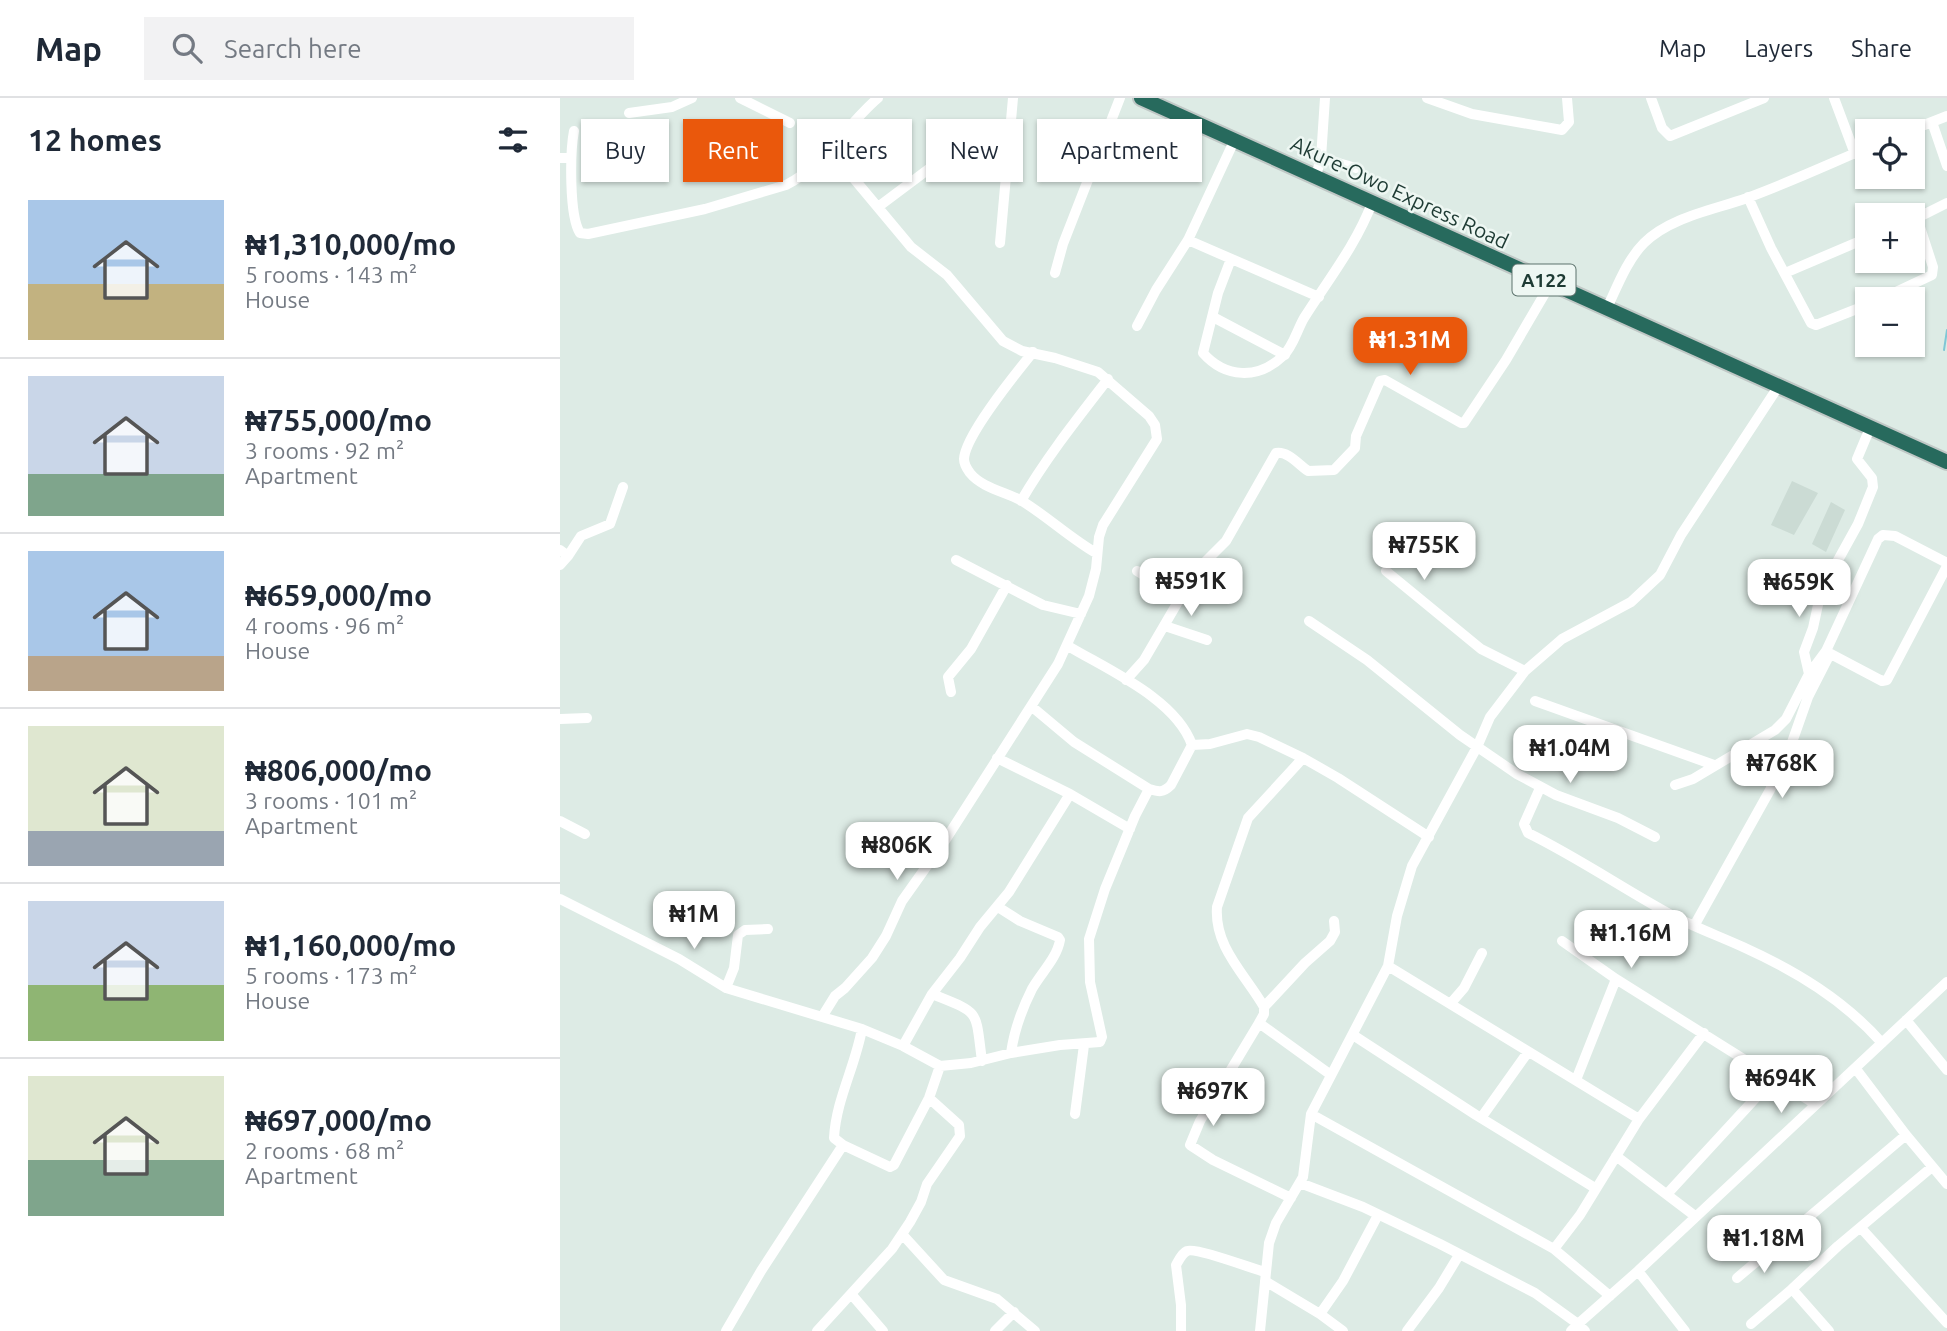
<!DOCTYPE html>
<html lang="en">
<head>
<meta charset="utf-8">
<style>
	:root { --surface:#fff; --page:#f2f2f3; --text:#1f2937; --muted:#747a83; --line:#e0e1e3; --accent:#ea580c }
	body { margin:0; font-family:Ubuntu,sans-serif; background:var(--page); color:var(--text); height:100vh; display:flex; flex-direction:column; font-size:26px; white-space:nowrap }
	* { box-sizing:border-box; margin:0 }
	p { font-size:23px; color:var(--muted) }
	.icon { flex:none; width:38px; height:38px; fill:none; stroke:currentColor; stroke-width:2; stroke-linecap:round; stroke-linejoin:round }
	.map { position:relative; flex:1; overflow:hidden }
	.side { display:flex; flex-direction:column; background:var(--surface); width:560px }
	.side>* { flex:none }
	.top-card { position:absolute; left:21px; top:21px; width:665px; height:63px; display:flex; gap:14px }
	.fabs { position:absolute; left:1295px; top:21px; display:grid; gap:14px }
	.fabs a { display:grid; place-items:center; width:70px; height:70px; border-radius:0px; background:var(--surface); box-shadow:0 2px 5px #0004; font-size:35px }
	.price { position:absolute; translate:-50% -60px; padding:0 16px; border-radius:14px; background:#fff; color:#222; font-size:23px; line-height:46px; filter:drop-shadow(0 2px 4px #0008) }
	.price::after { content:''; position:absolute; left:50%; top:42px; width:21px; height:16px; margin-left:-10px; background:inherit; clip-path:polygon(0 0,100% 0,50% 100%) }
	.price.active { background:var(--accent); color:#fff }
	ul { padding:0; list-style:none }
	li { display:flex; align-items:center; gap:21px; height:175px; padding:0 28px }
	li+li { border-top:2px solid var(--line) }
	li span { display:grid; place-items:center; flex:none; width:196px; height:140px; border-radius:0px; color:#555 }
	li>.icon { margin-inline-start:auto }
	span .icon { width:84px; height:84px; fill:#fffc; stroke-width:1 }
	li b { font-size:30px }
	h2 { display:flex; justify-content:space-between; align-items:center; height:84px; padding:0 28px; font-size:30px }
	.chip { padding:0 24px; border-radius:0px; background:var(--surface); box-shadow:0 2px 5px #0004; font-size:24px; line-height:63px }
	.chip.active { background:var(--accent); color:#fff }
	header { display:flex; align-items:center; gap:42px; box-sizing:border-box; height:98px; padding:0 35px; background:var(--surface); border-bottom:2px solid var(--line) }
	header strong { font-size:33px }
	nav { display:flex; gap:38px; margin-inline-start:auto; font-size:24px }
	.search { width:490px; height:63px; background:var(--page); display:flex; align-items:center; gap:18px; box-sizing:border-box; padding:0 24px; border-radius:0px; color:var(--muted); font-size:26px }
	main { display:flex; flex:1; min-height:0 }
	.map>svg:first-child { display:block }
</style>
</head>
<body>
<header>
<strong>Map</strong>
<div class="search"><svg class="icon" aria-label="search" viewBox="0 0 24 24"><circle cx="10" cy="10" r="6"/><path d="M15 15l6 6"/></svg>Search here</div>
<nav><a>Map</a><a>Layers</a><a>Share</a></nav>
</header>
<main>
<section class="side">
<h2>12 homes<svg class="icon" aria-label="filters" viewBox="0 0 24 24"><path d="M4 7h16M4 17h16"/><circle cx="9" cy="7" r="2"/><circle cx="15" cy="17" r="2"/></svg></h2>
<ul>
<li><span style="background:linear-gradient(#a9c7e8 60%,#c2b280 0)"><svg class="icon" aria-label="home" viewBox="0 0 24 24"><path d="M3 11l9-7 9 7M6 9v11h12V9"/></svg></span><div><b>₦1,310,000/mo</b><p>5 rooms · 143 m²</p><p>House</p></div></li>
<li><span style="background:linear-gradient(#c9d6e8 70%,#7fa58c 0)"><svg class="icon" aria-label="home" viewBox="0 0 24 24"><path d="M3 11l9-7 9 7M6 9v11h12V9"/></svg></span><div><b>₦755,000/mo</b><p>3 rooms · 92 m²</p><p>Apartment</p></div></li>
<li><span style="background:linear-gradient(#a9c7e8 75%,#b9a48a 0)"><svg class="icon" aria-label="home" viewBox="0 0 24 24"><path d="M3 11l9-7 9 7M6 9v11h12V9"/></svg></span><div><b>₦659,000/mo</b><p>4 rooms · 96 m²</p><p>House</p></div></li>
<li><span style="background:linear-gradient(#dfe7d0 75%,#9aa5b1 0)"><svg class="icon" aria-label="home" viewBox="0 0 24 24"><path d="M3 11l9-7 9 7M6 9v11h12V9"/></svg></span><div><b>₦806,000/mo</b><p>3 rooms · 101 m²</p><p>Apartment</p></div></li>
<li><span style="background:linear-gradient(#c9d6e8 60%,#8fb573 0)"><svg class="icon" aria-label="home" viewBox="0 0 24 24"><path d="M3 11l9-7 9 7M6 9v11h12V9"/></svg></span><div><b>₦1,160,000/mo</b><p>5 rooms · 173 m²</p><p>House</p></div></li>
<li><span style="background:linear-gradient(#dfe7d0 60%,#7fa58c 0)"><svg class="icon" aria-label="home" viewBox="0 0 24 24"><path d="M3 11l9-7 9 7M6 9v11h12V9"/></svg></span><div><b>₦697,000/mo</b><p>2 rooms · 68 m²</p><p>Apartment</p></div></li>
</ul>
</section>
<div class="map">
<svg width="1387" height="1233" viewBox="0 0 1387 1233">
	<rect width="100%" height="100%" fill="#ddebe5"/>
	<path fill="#cbdbd4" d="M1232,383L1258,395L1234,437L1211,427Z
		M1271,404L1285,412L1266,454L1252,446Z"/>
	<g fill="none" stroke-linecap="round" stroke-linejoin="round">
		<path stroke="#80c7d5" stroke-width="2" d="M1384,252L1387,232"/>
		<defs>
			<path id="highway" d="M581,0L1387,364"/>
		</defs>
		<use href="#highway" stroke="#c0c8c6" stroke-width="18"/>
		<path stroke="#fff" stroke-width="10" d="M180,0L230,25
			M867,0L912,16L1002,32L1009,24L1007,0
			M1091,0L1102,30L1110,38L1204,0
			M1274,0L1295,56
			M69,15L112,9L132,0
			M1372,24L1387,68
			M14,33C10,54 9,118 20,135L28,136L145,111L226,87C264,68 286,27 318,0
			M1349,33L1387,18
			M0,60H11
			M761,60L796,70
			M756,78L761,60L765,0
			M1188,99L1211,150L1251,225L1256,227L1307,207
			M318,109L374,67L380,66L445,76
			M1353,122L1387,105
			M628,142L759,199
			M440,145L453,0
			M671,161L658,195L643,255C665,280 698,282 723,258C733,249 737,232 744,220C768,182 796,147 812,105
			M495,175L503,146L560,0
			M1225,175L1307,140
			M1321,201L1372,177L1373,169L1357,120
			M1047,210C1057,189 1067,162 1084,145C1110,119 1154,112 1187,100C1228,85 1267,67 1307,50
			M653,219L725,257
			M577,228L596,192L628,142L675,41
			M473,254C457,274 405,337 404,361C404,366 407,371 410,375C422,390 446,394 462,403C488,419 510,440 536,455
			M461,403C486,360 517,321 548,281
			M0,452L8,458L0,467
			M8,458L21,438L50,426L63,389
			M396,462L483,507L521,516
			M577,473L620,499
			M826,473L921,551L965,573
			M749,523L807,562L900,637L957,676L996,697L1058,720L1095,739
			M605,528L647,542
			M508,548C548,572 616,601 632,647L650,646L687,636L699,639L743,660L778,680L869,739
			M1267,554L1322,583L1327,582L1387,468
			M1249,576L1266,553L1318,441L1323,437L1335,438L1387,465
			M566,582L584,562L636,473L666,443L716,355C728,353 738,366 748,373L774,372L795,350L796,338L820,283L825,282L901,325H904L946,262L991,185
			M391,594L388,579L411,551L447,487
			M975,603L1154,667
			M471,608L514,644L589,691C599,694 603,695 611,687L632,647
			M0,621L27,620
			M437,660L510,696L570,731
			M743,660L688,720L657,809C654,849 685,876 704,909V916L699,925L771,977
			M1115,687L1133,681L1215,632L1226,621L1249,576L1244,554L1253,530L1261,493L1298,426L1313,389L1312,380L1297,361L1310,330
			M980,690L964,726L968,735C1019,760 1065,792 1115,819C1137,830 1161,839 1183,849C1236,873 1284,902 1322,945
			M0,723L25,736
			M0,801L119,861L166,890L302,931L343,948L380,968L411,965L451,955L500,947L540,944L542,939L530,884L529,841L545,791L575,718L589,691
			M438,809L460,823L498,839L500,842C497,860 481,875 472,891C462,911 454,933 451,955
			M1134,828L1210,692L1230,650L1248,599L1270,556
			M1002,843L1056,881L1255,1006
			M828,868L1079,1021
			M166,890L174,870L178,837L185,832L208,831
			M372,896C421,916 415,910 422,963
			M891,905L904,890L922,855
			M704,909L745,865L770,843L775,834L774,823
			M262,919L275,898L285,890L312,860L326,838L342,803L386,741L498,566L529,498L536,471L539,439L543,427L597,341L595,327L589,318L538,274L495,260L462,253L443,243L387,177L351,149L270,52
			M1346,922L1387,972
			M699,925L640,1023L630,1047L653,1062L731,1100
			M793,937L916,1017L1035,1090
			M343,948L372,896L400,860L420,829L449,794L510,696
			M1296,971L1346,1037L1387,1086
			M1016,982L1056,881
			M515,1016L524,947
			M751,1016L994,1151L1050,1198
			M921,1020L968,954
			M283,1047L274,1040C276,1002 295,969 302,931
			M1056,1058L1135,1118
			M740,1085L803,1109L880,1146L975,1195L1018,1226L1078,1173L1387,884
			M1108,1095L1214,980
			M1301,1130L1387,1225
			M342,1136L384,1182L437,1201L475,1233
			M994,1151L1020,1117L1079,1021L1144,935
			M1078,1173L1125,1233
			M1177,1180L1346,1037
			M705,1183L760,1216L783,1233
			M292,1197L323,1233
			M760,1216L783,1183L818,1117
			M1191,1226L1232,1191
			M166,1233L201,1173L283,1047L330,1069L334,1067L369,1000L380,968
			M257,1233L332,1151L350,1124L361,1104L367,1086L400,1038L399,1027L369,1000
			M435,1233L454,1214
			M621,1233V1207L616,1167C619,1162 622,1155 627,1153C636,1149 693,1171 705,1174
			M700,1233L709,1145L716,1125L743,1079L751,1016L828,868L837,818L852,768L917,649L930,619L965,573L1002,541L1071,504L1100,477L1121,437L1218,289
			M847,1233L879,1190L899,1157
			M1011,1233L1018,1226L1025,1233
			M1269,1233L1232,1191L1278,1148L1372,1069"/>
		<use href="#highway" stroke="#276a5d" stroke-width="14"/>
	</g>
	<g text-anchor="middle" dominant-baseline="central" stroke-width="5" stroke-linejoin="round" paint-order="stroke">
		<rect fill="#eef7f3" stroke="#5c736d" stroke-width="2" x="952.5" y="166.5" width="63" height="31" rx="5"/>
		<g font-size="19" font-weight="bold" fill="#1e3b34">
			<text x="984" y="182">A122</text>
		</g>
		<g font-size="21" fill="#1e3b34" stroke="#eef7f3">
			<text transform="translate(840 94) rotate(25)">Akure-Owo Express Road</text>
		</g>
	</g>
</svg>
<div class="fabs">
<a><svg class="icon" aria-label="locate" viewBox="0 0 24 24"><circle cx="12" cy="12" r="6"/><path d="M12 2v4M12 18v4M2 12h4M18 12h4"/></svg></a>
<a>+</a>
<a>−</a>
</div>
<b class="price active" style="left:850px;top:279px">₦1.31M</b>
<b class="price" style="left:864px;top:484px">₦755K</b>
<b class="price" style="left:631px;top:520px">₦591K</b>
<b class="price" style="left:1239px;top:521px">₦659K</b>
<b class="price" style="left:1010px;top:687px">₦1.04M</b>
<b class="price" style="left:1222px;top:702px">₦768K</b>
<b class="price" style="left:337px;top:784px">₦806K</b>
<b class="price" style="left:134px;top:853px">₦1M</b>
<b class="price" style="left:1071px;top:872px">₦1.16M</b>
<b class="price" style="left:1221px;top:1017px">₦694K</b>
<b class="price" style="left:653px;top:1030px">₦697K</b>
<b class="price" style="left:1204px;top:1177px">₦1.18M</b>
<div class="top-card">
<a class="chip">Buy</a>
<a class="chip active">Rent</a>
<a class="chip">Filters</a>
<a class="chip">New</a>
<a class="chip">Apartment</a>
</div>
</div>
</main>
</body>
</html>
